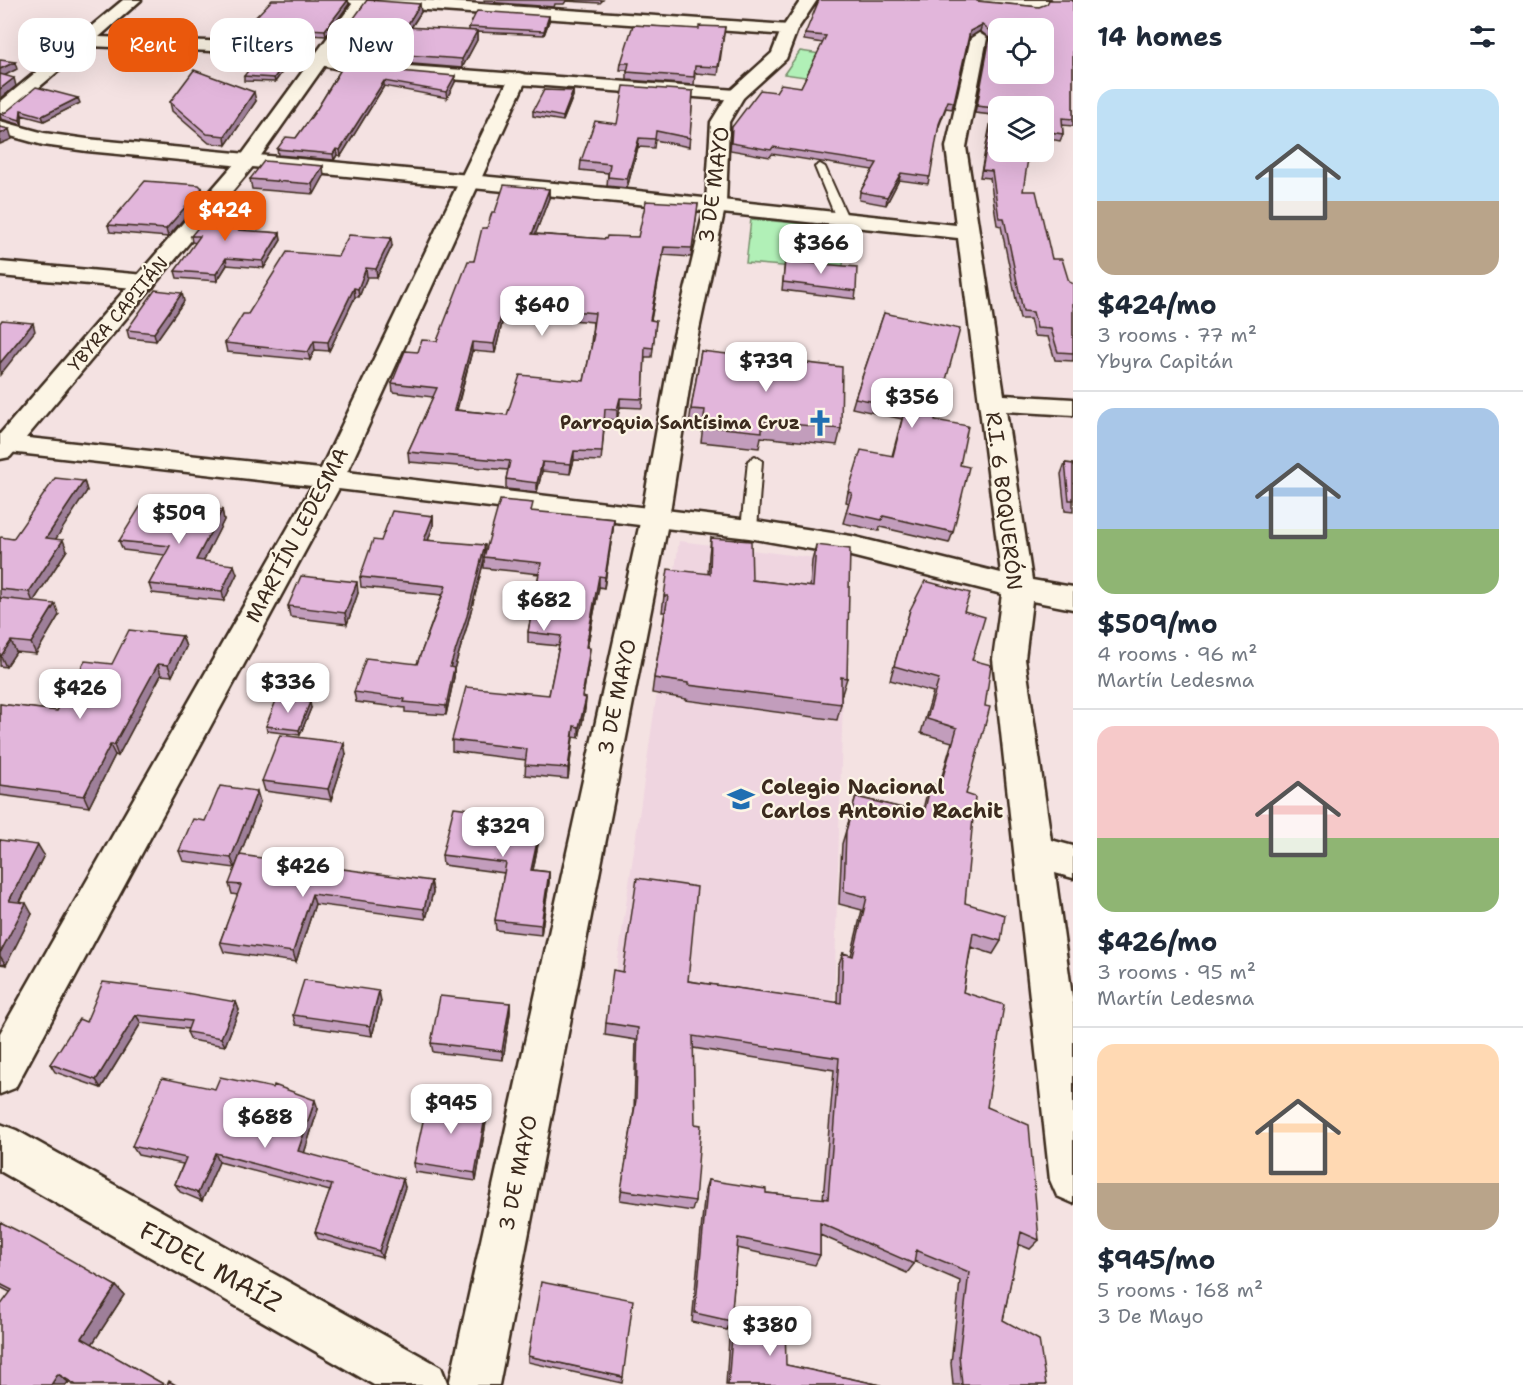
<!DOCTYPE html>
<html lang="en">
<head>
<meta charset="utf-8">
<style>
	:root { --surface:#fff; --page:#f6f6f7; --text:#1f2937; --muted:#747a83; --line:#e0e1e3; --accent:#ea580c }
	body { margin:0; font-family:"Shantell Sans",sans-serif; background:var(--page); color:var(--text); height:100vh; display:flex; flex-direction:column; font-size:22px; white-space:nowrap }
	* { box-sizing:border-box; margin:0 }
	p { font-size:20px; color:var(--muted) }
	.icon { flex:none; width:33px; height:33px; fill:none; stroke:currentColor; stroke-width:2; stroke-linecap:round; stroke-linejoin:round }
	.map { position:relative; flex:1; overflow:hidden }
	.drawer { display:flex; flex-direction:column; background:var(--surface); width:450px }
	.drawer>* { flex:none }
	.hud { position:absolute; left:18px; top:18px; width:570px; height:54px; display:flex; gap:12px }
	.buttons { position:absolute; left:988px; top:18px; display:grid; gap:12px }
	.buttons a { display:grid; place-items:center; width:66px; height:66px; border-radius:12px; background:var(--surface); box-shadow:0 6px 24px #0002; font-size:30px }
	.price { position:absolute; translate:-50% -51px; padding:0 14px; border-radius:12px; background:#fff; color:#222; font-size:20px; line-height:39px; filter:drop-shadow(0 2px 3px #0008) }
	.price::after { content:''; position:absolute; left:50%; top:36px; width:18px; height:14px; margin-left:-9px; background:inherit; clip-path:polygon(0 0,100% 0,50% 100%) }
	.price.selected { background:var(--accent); color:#fff }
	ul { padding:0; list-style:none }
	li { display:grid; align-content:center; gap:12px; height:318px; padding:0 24px }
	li+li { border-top:2px solid var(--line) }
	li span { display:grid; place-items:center; height:186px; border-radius:18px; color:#555 }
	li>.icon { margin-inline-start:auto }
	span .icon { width:108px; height:108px; fill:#fffc; stroke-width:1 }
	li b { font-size:26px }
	h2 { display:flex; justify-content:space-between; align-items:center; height:72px; padding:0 24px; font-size:26px }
	.chip { padding:0 21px; border-radius:18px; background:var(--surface); box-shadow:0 6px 24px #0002; font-size:21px; line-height:54px }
	.chip.selected { background:var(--accent); color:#fff }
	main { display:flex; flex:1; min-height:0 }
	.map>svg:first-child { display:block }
</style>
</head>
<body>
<main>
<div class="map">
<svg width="1073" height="1385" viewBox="0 0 1073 1385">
	<rect width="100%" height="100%" fill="#f4e2e2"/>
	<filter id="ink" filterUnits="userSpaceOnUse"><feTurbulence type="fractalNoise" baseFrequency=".0167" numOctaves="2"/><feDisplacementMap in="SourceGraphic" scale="12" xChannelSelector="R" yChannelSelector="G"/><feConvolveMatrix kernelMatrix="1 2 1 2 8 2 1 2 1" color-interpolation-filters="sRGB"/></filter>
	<g filter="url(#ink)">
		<path fill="#efd5e0" d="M679,541L847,562L832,1071L607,1035Z"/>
		<path fill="#b1f0b7" stroke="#768d6a" stroke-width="1.5" d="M800,51L841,57L826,80L784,74Z
			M751,219L849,228L842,271L746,263Z"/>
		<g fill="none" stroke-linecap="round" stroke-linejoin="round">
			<defs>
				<path id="service" d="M820,164L825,167L848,218L846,220L842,221L836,218L815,167Z
					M755,456L762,461L757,529L749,534L741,529L748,461Z"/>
				<path id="minor" d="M123,0H141L99,37L261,43L355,62L736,90L742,91L745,95L742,99L736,100L355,72L261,53L88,46L6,115L0,117V102Z
					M346,0H422L789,25L797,30L789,35L354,5Z
					M968,0H1050L1043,9L1037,11L976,5Z
					M979,33L987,38L966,147L1004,395L1073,399V415L1006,411L1032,580L1073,587V609L1032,601L1025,659L1051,840L1073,846V878L1055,873L1073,1004V1203L1057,1196L1050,1180L993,659L1002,594L851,556L749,538L330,488L0,451V435L330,470L749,520L851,536L1001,573L958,238L638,204L87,151L43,145L0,133V121L44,133L87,139L638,191L956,225L946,147L971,38Z
					M0,262L145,275L153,277L156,282L153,287L145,289L0,276Z"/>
				<path id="tertiary" d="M355,0L370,1L255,164L10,457L0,459V434L241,156Z
					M801,0H817L797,30L786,59L743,98L729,122L726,203L696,344L669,518L499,1385H449L641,518L672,344L706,203L711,122L730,91L772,53L781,30Z
					M518,73L524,74L527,78L344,479L15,1088L0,1094V1033L316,479L509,78L512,74Z
					M0,1124L16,1130L441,1367L448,1385H374L0,1171Z"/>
			</defs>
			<use href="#service" stroke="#3b2a1e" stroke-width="4"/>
			<use href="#minor" stroke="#3b2a1e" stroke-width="5"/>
			<use href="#tertiary" stroke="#3b2a1e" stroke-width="5"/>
			<use href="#service" fill="#fcf5e5" fill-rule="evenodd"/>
			<use href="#minor" fill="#fcf5e5" fill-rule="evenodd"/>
			<use href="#tertiary" fill="#fcf5e5" fill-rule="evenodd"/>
		</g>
		<path fill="#c29dbc" stroke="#3b2a1e" stroke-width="1.5" fill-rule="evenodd" d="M484,0H603L600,3L566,1L564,4H555L554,7L484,2Z
			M1073,0V126L1062,125L1063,134L1060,141L1044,138V106H999L1023,191L1052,259L1069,282L1073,285V361L1055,360L1048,337L1034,336L1030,319H1020L1001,226L997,225L990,178L980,177L992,115L975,113L989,38L980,31L969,37L952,109L946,108L938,129L928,184L899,180L886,205L859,200L860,192L873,170L772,154L770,157L730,150L732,127L776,92L801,87L823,43L804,40L805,34L977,1L1039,7Z
			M349,4L326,36L309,35L299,48L273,43L272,37L277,31L250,30L249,24Z
			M421,12L411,28L469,31V27L549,16V21L544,35L477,32V40L462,68L352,59L351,51L359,38L347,37L346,29Z
			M725,27L718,75L695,73L694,85L627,80V70H620L621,63L699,29Z
			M290,61L275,82L244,81V76Z
			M343,66L455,82L447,98L384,86L341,156L337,155L334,160L278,155L277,149L296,138L317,109Z
			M573,91V96L563,121L533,116V111Z
			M693,91L689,147L655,140L654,148L638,147L627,188L607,186L608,173L580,170L581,161L617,124Z
			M256,101L226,145L209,143L172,111L170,102Z
			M80,103L44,121L22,115V125L1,119L0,115V114L6,112Z
			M324,176L314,194L252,189L250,179Z
			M202,188L204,195L168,237L110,232L108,225Z
			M549,189V198L535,234L606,239L638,237L698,204L691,257L663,255L651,320L656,321L652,357H645L642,408L620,407L617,420L605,419L601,461L574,460L570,474L542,471L537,492L506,489V479L508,470L409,462L408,452L433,397L393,392L392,383L418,352L437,341L474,261L487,228L495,212ZM507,302L562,305L561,310V319L593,322L592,334L591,343H592L584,381L507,415L457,410L472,351L495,353Z
			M247,227L245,231L280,233L281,240L264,268L227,265L217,281L177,278L175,271L196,243L192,242L191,236Z
			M392,246L377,277H367L359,297H355L329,351L315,350L310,360L227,352L225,343L248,314L338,256Z
			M785,261L856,291L855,299L782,290Z
			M184,301L156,341L129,338L127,330Z
			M884,313L935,420L960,465L953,532L949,543L880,527L879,531L843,523L849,503L846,502L848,492L892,456L902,419L852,408L855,398Z
			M701,351L841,429L837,445L761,437L759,448L701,442L703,426L689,425L691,409Z
			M1065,463L1073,464V512L1065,511L1061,474Z
			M84,481L87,491L55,539L67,550L33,602L59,615L36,654L16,652L6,667L0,666V538L13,539Z
			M222,510L224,520L203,561L237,574L224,601L152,593L149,584L165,555L123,550L119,541Z
			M533,512L614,519L613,530L604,588L599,587L587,648L589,659L583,697L586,698L585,709L579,738L573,737L568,779L525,775L526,760L452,751V740L549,695L559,646L528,643V632L539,574L484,568V560L467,626L454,669V677L446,715L405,712V708L356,702L354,692L417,664L442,595L361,587L360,577L381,541L433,516V526L428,540L485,553Z
			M711,538L752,580L810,587L812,561L816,545L847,678L842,694H841V704L837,720L685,700L686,699L652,693L654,678L665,612H662L664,596L708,574L709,555Z
			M358,593L347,624L290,617L288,606Z
			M910,610L964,611L972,660L966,794L965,903L1001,941L993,954L971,947L963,992L987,1107L1039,1240L1030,1249L1018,1244L1003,1320L1046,1385H953L951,1363L960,1281L914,1261V1264L907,1273L820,1235V1255L815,1265L737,1248L731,1318L734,1312L786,1365L881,1385H726L730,1322L727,1330L692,1322L705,1190L708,1180L766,1193L823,1199L834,1070L693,1048L695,1201L692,1211L620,1200L634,1110L636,1040L605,1035L606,1023L688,981L837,1003L838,966L843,953L851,956L862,910L839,904L842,844L856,797L922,813L926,797L931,784L939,786L952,742L921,733L933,692L890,680Z
			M182,636L186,647L172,676L161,675L118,756L115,755L89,807L0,795V704L57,711L112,664Z
			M311,708L300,735L267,731L266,726Z
			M346,754L331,800L265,791L262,781Z
			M260,802L235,868L183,861L179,851L205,821Z
			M542,818L541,829L533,870L549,872V882L541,935L496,930L495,920L504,873L443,865L442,855Z
			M0,840L44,855L20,903L32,914L6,965L0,964Z
			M431,881L433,892L426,919L315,904L296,962L224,952L220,942L238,895L232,894L229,884Z
			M381,1001L372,1036L296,1025L293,1015Z
			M236,1002L239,1010L225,1046L191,1040L187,1032L188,1029L141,1023L101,1088L55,1072L50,1064L86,1022Z
			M510,1003V1013L503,1060L433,1052L431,1043Z
			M318,1109L304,1153L405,1187L382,1258L318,1239L315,1232L330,1191L219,1162L202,1201L180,1192L175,1184L183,1164L138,1155L132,1146Z
			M487,1116L476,1181L415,1172L414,1163Z
			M0,1222L116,1286L124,1295L92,1344L165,1385H73L68,1382L66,1385L10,1292L0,1287Z
			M528,1356L623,1377L622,1383L528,1362Z"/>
		<path fill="#9e7f99" stroke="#3b2a1e" stroke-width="1.5" d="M348,0L349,4L326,36L325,30Z
			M420,4L421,12L406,35V27Z
			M549,16V21L544,35V31Z
			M982,25L980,31L969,38L970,31Z
			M308,29L309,35L299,48L298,43Z
			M477,31V40L462,68V59Z
			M289,57L290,61L275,82L274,78Z
			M15,62L17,69L0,78V69Z
			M455,76V82L447,98L446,92Z
			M14,78L16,86L0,99V89Z
			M384,81V86L341,156L340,150Z
			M573,91V96L563,121V117Z
			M254,92L256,101L226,145L225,136Z
			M78,98L80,103L44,121L42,116Z
			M21,110L22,115V125L20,120Z
			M9,129L12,139L0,144V134Z
			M639,138L638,147L627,188V179Z
			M336,149L337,155L334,160L333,154Z
			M323,166L324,176L314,194L312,184Z
			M901,173L899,180L886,205L887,197Z
			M202,188L204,195L168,237L166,229Z
			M549,189V198L532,243V234Z
			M246,220L247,227L241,237L239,230Z
			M280,233L281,240L264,268L263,261Z
			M391,238L392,246L377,277L376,269Z
			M664,247L663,255L649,329L650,320Z
			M226,258L227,265L217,281L216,274Z
			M366,268L367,277L359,297L358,289Z
			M354,288L355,297L329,351L328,342Z
			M182,293L184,301L156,341L154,333Z
			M507,293V302L495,353L494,344Z
			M33,323L35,331L0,375V363Z
			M314,341L315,350L310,360L308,352Z
			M472,342V351L454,419V410Z
			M620,398V407L617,420V410Z
			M574,451V460L570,474L571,464Z
			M542,462V471L537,492V483Z
			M84,481L87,491L50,548L46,538Z
			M222,510L224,520L199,570L196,560Z
			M433,516V526L425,550L424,540Z
			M614,519L613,530L604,588L605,577Z
			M63,540L67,550L33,602L29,592Z
			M485,545V555L484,557V560L467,626L454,669V677L446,715V706L450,667Z
			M234,565L237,574L224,601L222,591Z
			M599,576V587L585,658L586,647Z
			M357,582L358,593L347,624L345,613Z
			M55,604L59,615L36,654L31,643Z
			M182,636L186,647L172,676L168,665Z
			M11,641L16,652L6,667L1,656Z
			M590,648L589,659L581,708L582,697Z
			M158,664L161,675L118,756L114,745Z
			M586,698L585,709L579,738V727Z
			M310,702L311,708L300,735L299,730Z
			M574,726L573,737L568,779V768Z
			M344,743L346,754L331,800L328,789Z
			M110,745L115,755L89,807L84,796Z
			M257,791L260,802L235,868L231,858Z
			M542,818L541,829L531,880V870Z
			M38,845L44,855L15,911L9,901Z
			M549,872V882L541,935V925Z
			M431,881L433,892L426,919L424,909Z
			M312,894L315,904L296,962L293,952Z
			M26,903L32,914L6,965L0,956V953Z
			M379,991L381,1001L372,1036L370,1026Z
			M236,1002L239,1010L225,1046L221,1038Z
			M510,1003V1013L503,1060L502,1051Z
			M136,1015L141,1023L101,1088L96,1080Z
			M315,1100L318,1109L302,1160L298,1151Z
			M487,1107V1116L476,1181L475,1173Z
			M215,1153L219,1162L202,1201L198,1193Z
			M403,1179L405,1187L382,1258L379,1251Z
			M116,1286L124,1295L91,1346L82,1338Z
			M58,1374L68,1382L66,1385H51Z"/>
		<path fill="#e2b6db" stroke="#3b2a1e" stroke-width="1.5" fill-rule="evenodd" d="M272,0H348L325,30L308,29L298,43L272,37L281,26L249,24Z
			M367,0L420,4L406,27L477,31L462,59L351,51L365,30L346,29Z
			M819,0H976L977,1L1039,7L1047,4L1049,0H1073V119L1062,118L1063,134L1044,131V106H999V152H1029L1023,191H1036L1052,259H1062L1069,282L1072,283L1073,285V353L1058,352L1051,329L1037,328L1033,312L1023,311L1004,218H999L992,171L982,170L994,108L977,106L991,32L982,25L970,31L954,102L948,101L939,124L930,177L901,173L887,197L860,192L877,163L773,147L771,150L731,143L732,127L760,90L776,92L781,84L801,87L826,36L805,34ZM999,28H1044V74H999Z
			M477,11L549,16L544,31L469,27Z
			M633,25L699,29V26L725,27L718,67L695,66L694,77L627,72L629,63H621Z
			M263,51L289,57L274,78L244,76Z
			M0,60L15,62L0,69Z
			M343,66L455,76L446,92L384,81L340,150L336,149L333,154L277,149L286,137L296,138L317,109Z
			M194,70L254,92L225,136L207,134L170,102Z
			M0,74L14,78L0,89Z
			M624,86L693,91L690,138L656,131L655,139L639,138L627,179L608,177L610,164L581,161L595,121L617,124Z
			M36,87L78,98L42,116L21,110L20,120L0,114L6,112Z
			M544,90L573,91L563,117L533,111Z
			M0,127L9,129L0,134Z
			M264,161L323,166L312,184L250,179Z
			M145,181L199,185L202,188L166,229L108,225Z
			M504,185L549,189L532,234L606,239L607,236L638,237L646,201L698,204L692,248L664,247L650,320L656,321L653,348L645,347L643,399L620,398L617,410L605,409L602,452L574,451L571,464L542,462L537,483L506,479L510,461L408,452L437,388L392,383L405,351L418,352L422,340L437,341L468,261H474L482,228H487L492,212H495ZM507,293L565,297L561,310L595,313L592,334H594L584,381L520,375L507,415L454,410L472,342L494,344Z
			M220,201L246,220L239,230L280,233L263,261L226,258L216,274L175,271L200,236H191Z
			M349,235L391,238L376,269L366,268L358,289L354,288L328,342L314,341L308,352L225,343L243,314H248L287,252L338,256Z
			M785,261L857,267L856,291L783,282Z
			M155,290L182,293L154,333L127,330Z
			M884,313L960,329L935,420L968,426L960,465L969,467L953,532L883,516L882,520L846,512L852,493L848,492L861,450L893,456L905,408L855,398Z
			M2,320L33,323L0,363V323Z
			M701,351L842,367L841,429L762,421V432L703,426L705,410L691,409Z
			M1065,463L1073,464V500H1069Z
			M55,478L84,481L46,538L63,540L29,592L0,589V538L1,537L13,539Z
			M500,500L533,503L531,511L614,519L605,577L599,576L586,647L590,648L582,697L586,698L579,727L574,726L568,768L525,765L527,749L452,740L466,687L549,695L561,636L528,632L541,563L484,557Z
			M143,502L222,510L196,560L234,565L222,591L149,584L170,546L119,541Z
			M392,511L433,516L424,540L485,545L467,616L450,667L454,668L446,706L404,702L405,699L354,692L366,658L417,664L446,586L360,577L373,540L381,541Z
			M711,538L751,541L752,580L813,587L816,545L850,549L847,678L841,677V704L688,685V683L654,678L668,596H664L668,569L710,574Z
			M301,576L357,582L345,613L288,606Z
			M925,581L970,593L964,611L985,617L972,660L991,665L985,706L990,707L966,794L975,797L965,903L1005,915L1001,941L973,933L963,992L1004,1005L987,1107L1029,1125L1039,1240L1021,1232L1003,1320L1039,1340L1046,1385H962L959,1355L969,1272L916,1250L914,1264L820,1223V1255L738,1238L731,1321L695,1313L708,1180L766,1189V1193L828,1199L839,1058L693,1036L695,1124L701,1125L695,1201L621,1190L636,1100L638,1028L606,1023L613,970L623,972L637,878L697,887L688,981L841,1003L843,953L853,956L867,897L844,891L846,831L856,797L924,813L931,784L940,787L957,728L927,719L939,679L894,666L910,610Z
			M0,598L55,604L31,643L11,641L1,656H0Z
			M129,630L182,636L168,665L158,664L114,745H110L84,796L0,785V704L57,711L85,661L112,664Z
			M277,698L310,702L299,730L266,726Z
			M280,735L344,743L328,789L262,781Z
			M220,786L257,791L231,858L179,851L193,819L205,821Z
			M454,807L542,818L531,870L549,872L541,925L495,920L506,863L442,855Z
			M0,840L38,845L9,901L26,903L0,953Z
			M240,855L431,881L424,909L312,894L293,952L220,942L241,885L229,884Z
			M304,980L379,991L370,1026L293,1015Z
			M103,982L169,990L236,1002L221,1038L187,1032L191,1021L136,1015L96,1080L50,1064L79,1019L86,1022Z
			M440,996L510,1003L502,1051L431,1043Z
			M220,1077L273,1088L274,1085L315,1100L298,1151L403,1179L379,1251L315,1232L332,1185L215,1153L198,1193L175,1184L186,1158L132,1146L162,1078L215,1089Z
			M428,1098L487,1107L475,1173L414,1163Z
			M0,1222L34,1239L116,1286L82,1338L165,1385H76L58,1374L51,1385H0V1306L12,1290L0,1284Z
			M541,1282L633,1300L623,1377L528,1356Z
			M734,1312L785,1321L786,1365L881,1385H728Z
			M169,1381L176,1385H167Z"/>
	</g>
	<defs>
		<symbol id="church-bare" viewBox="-9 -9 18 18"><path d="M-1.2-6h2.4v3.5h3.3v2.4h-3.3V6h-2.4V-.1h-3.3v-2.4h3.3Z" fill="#1f6fb2" stroke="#fcf5e5" stroke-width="2.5" paint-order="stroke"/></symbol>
		<symbol id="school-bare" viewBox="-9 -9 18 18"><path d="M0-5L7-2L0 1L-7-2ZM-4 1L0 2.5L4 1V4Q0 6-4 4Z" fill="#1f6fb2" stroke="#fcf5e5" stroke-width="2.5" paint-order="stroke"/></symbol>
	</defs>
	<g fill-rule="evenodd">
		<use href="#church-bare" x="801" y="404" width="38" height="38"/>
		<use href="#school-bare" x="722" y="780" width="38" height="38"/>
	</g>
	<g text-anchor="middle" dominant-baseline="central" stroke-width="4.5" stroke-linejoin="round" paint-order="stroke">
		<g font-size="18" fill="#3b2a1e" stroke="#fcf5e5">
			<text transform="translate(118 314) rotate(-50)">YBYRA CAPITÁN</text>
		</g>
		<g font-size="18" font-weight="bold" fill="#3b2a1e" stroke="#fcf5e5" text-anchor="end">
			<text x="800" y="423">Parroquia Santísima Cruz</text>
		</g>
		<g font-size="21" fill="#3b2a1e" stroke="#fcf5e5">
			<text transform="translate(714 185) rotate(-82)">3 DE MAYO</text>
			<text transform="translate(1004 501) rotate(83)">R.I. 6 BOQUERÓN</text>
			<text transform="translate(297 535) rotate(-62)">MARTÍN LEDESMA</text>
			<text transform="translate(617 697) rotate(-78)">3 DE MAYO</text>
			<text transform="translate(518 1173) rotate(-78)">3 DE MAYO</text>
		</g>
		<g font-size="21" font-weight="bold" fill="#3b2a1e" stroke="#fcf5e5" text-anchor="start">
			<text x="761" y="787">Colegio Nacional<tspan x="761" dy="24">Carlos Antonio Rachit</tspan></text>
		</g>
		<g font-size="26" fill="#3b2a1e" stroke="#fcf5e5">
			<text transform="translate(211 1266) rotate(29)">FIDEL MAÍZ</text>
		</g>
	</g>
</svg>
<div class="buttons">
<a><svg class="icon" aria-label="locate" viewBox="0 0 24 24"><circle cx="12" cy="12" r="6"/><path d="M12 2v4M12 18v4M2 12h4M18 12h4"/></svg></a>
<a><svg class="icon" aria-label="layers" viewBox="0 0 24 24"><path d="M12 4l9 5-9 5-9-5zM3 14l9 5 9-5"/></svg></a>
</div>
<b class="price selected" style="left:225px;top:242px">$424</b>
<b class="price" style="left:821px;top:275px">$366</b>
<b class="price" style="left:542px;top:337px">$640</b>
<b class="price" style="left:766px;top:393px">$739</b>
<b class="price" style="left:912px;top:429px">$356</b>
<b class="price" style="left:179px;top:545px">$509</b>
<b class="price" style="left:544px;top:632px">$682</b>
<b class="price" style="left:288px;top:714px">$336</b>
<b class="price" style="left:80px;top:720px">$426</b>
<b class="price" style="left:503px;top:858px">$329</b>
<b class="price" style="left:303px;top:898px">$426</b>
<b class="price" style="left:451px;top:1135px">$945</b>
<b class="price" style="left:265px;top:1149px">$688</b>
<b class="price" style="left:770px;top:1357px">$380</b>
<div class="hud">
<a class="chip">Buy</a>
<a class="chip selected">Rent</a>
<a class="chip">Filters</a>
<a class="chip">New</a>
</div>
</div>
<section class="drawer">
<h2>14 homes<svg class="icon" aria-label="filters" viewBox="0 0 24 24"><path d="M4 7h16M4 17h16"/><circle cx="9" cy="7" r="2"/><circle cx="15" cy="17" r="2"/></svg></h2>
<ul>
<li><span style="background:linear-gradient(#bfe0f5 60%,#b9a48a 0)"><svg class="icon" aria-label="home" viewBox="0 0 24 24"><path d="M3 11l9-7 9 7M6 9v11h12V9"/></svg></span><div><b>$424/mo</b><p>3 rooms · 77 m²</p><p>Ybyra Capitán</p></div></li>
<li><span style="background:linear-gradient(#a9c7e8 65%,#8fb573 0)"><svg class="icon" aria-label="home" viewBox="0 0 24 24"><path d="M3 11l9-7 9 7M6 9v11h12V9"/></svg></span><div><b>$509/mo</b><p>4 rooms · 96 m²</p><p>Martín Ledesma</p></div></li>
<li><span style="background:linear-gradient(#f6c9c9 60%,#8fb573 0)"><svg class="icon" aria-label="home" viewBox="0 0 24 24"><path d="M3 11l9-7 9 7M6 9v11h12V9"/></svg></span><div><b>$426/mo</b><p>3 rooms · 95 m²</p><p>Martín Ledesma</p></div></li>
<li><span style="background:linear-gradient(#ffd9b3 75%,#b9a48a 0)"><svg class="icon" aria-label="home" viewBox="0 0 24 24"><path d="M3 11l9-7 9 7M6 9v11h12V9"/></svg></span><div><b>$945/mo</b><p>5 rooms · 168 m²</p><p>3 De Mayo</p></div></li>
</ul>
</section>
</main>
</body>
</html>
